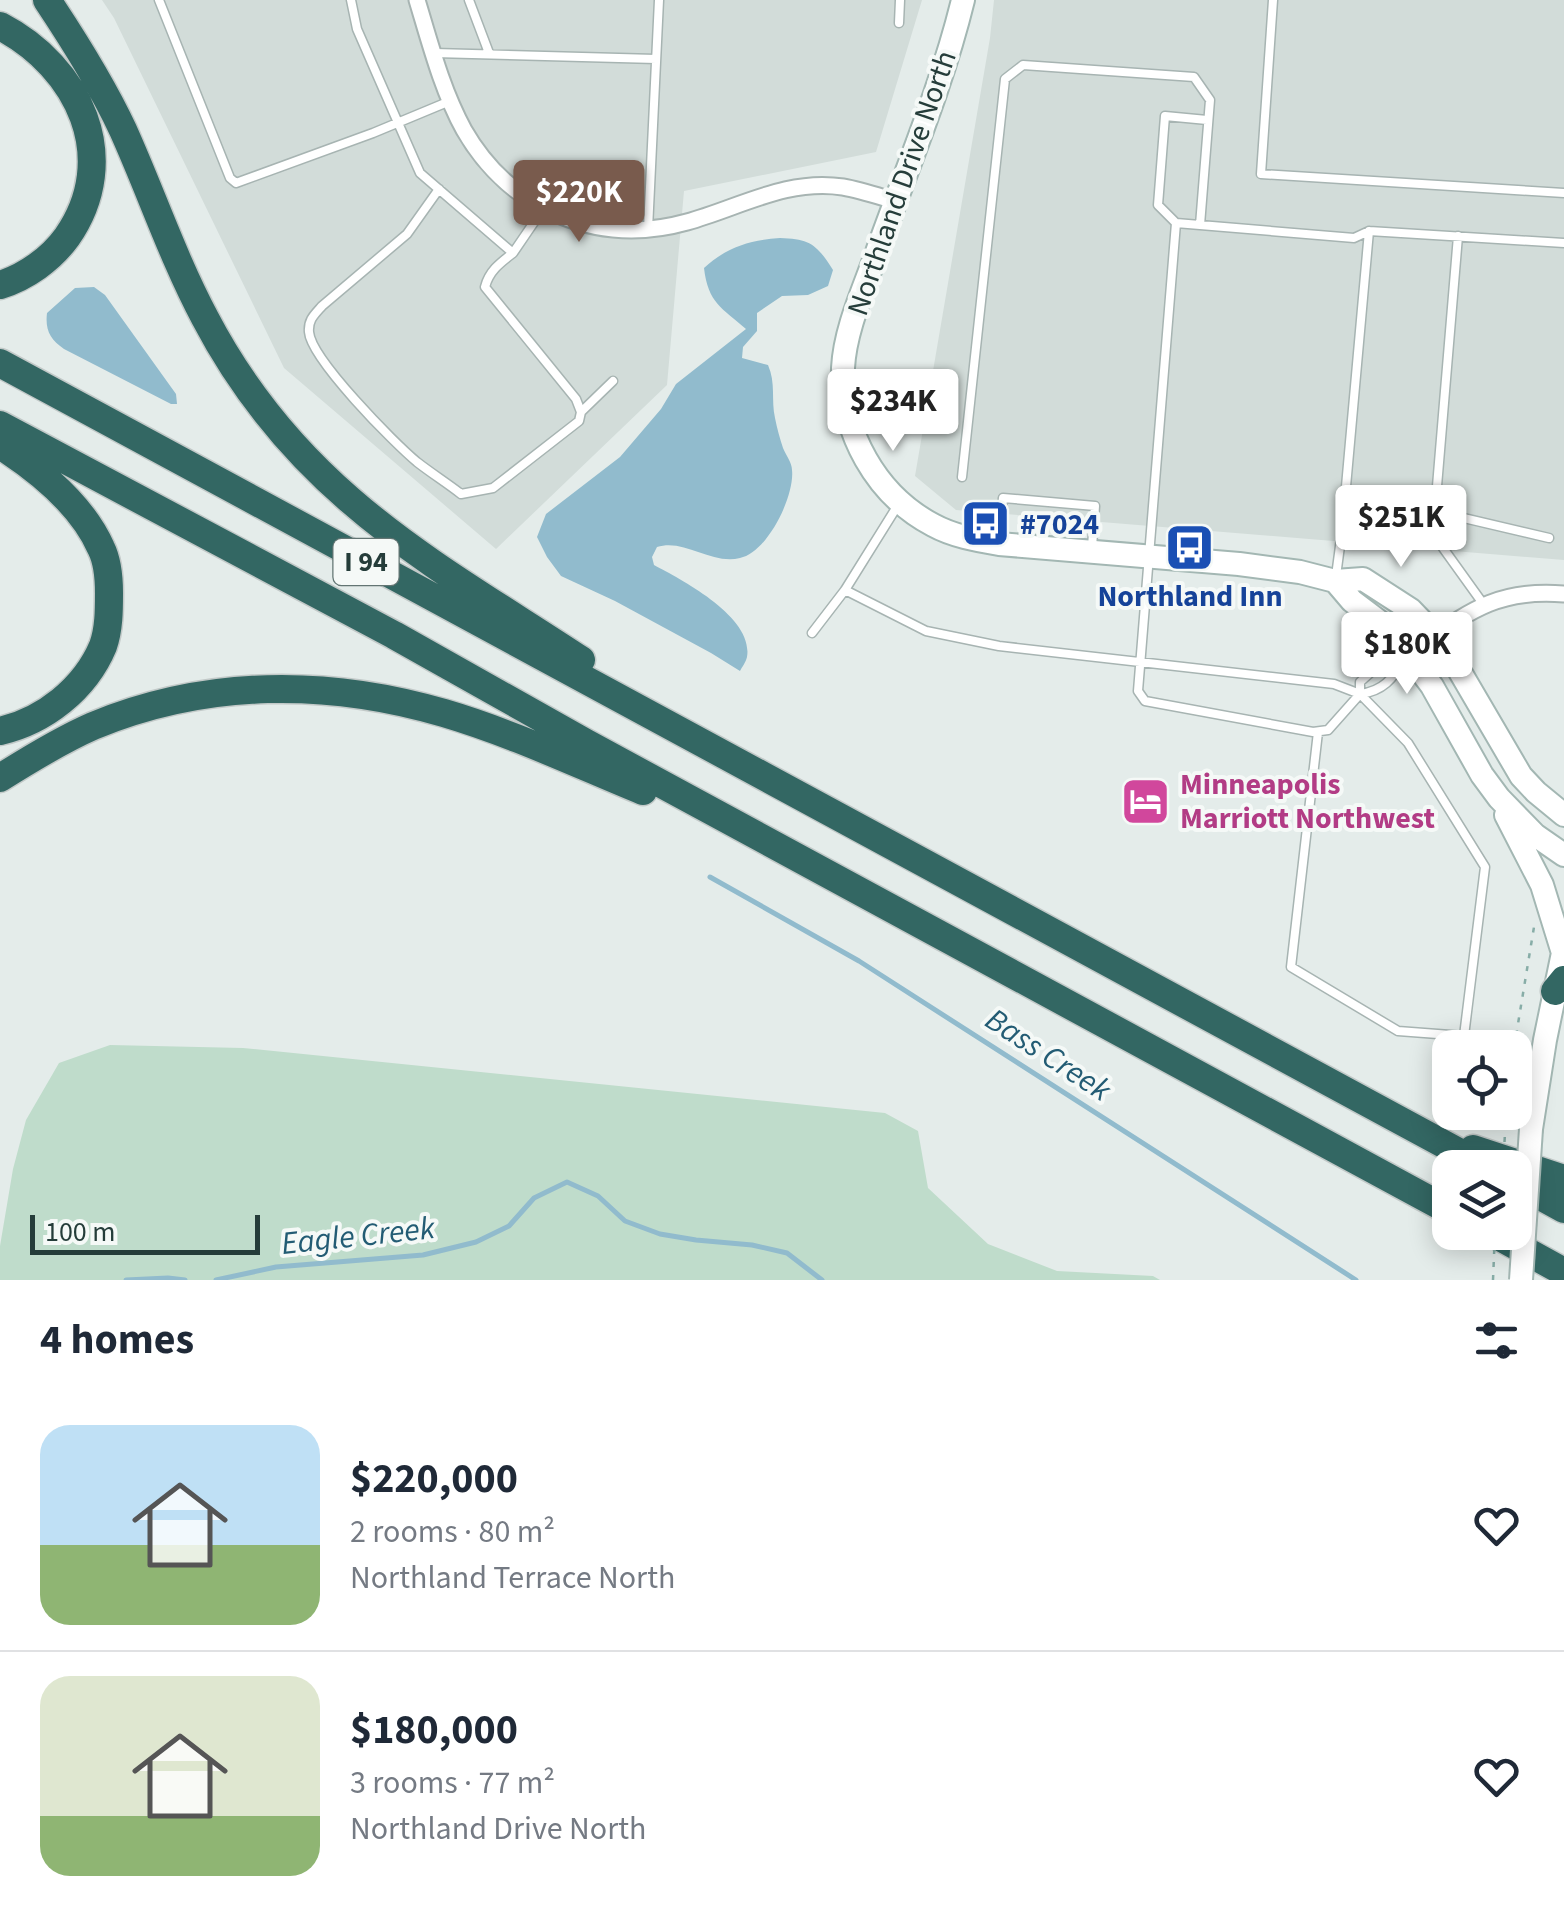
<!DOCTYPE html>
<html lang="en">
<head>
<meta charset="utf-8">
<style>
	:root { --surface:#fff; --page:#f2f2f3; --text:#1f2937; --muted:#747a83; --line:#e0e1e3; --accent:#795b4d }
	body { margin:0; font-family:"Source Sans 3",sans-serif; background:var(--page); color:var(--text); height:100vh; display:flex; flex-direction:column; font-size:38px; white-space:nowrap }
	* { box-sizing:border-box; margin:0 }
	p { font-size:32px; color:var(--muted) }
	.icon { flex:none; width:55px; height:55px; fill:none; stroke:currentColor; stroke-width:2; stroke-linecap:round; stroke-linejoin:round }
	.map { position:relative; height:1280px; overflow:hidden }
	.panel { display:flex; flex-direction:column; background:var(--surface); flex:1 }
	.panel>* { flex:none }
	.controls { position:absolute; left:1432px; top:1030px; display:grid; gap:20px }
	.controls a { display:grid; place-items:center; width:100px; height:100px; border-radius:20px; background:var(--surface); box-shadow:0 5px 25px #0003; font-size:50px }
	.scale { position:absolute; left:30px; bottom:25px; width:230px; box-sizing:border-box; padding-left:10px; border:5px solid #253d3a; border-top:0; font-size:28px; line-height:35px; white-space:nowrap; color:#253d3a; -webkit-text-stroke:8px #f5f9f7; paint-order:stroke }
	.price { position:absolute; translate:-50% -85px; padding:0 22px; border-radius:10px; background:#fff; color:#222; font-size:32px; line-height:65px; filter:drop-shadow(0 2px 5px #0008) }
	.price::after { content:''; position:absolute; left:50%; top:60px; width:30px; height:22px; margin-left:-15px; background:inherit; clip-path:polygon(0 0,100% 0,50% 100%) }
	.price.selected { background:var(--accent); color:#fff }
	ul { padding:0; list-style:none }
	li { display:flex; align-items:center; gap:30px; height:250px; padding:0 40px }
	li+li { border-top:2px solid var(--line) }
	li span { display:grid; place-items:center; flex:none; width:280px; height:200px; border-radius:30px; color:#555 }
	li>.icon { margin-inline-start:auto }
	span .icon { width:120px; height:120px; fill:#fffc; stroke-width:1 }
	li b { font-size:42px }
	h2 { display:flex; justify-content:space-between; align-items:center; height:120px; padding:0 40px; font-size:42px }
	.map>svg:first-child { display:block }
</style>
</head>
<body>
<div class="map">
<svg width="1564" height="1280" viewBox="0 0 1564 1280">
	<rect width="100%" height="100%" fill="#e4ecea"/>
	<path fill="#d2dcd9" d="M102,0H922L876,152L684,191L667,385L496,549L284,368L114,18Z
		M994,0H1564V560L956,510L915,476L990,38Z"/>
	<path fill="#bfdccb" d="M110,1045L243,1048L885,1113L918,1131L928,1188L988,1244L1057,1271L1153,1276L1160,1280H0V1246L13,1169L26,1120L59,1063Z"/>
	<path fill="#91bbcd" d="M780,238C811,239 817,245 833,270L828,286L808,295L782,296L757,313V331L743,347L742,358L768,365C776,383 771,400 775,418C777,428 780,439 783,448C786,455 792,463 792,470C795,496 767,553 740,558C711,565 684,538 657,547L652,557L654,565C682,580 754,617 747,657C746,662 742,667 740,671L711,653L615,601L561,576L547,557L537,537L546,514L620,457L661,409L676,384L746,329C722,308 708,303 704,268C727,247 750,240 780,238Z
		M94,287L105,295L176,394L177,404H171L64,349C50,339 45,330 47,313L75,288Z"/>
	<g fill="none" stroke-linecap="round" stroke-linejoin="round">
		<path stroke="#91bbcd" stroke-width="5" d="M710,877L859,961L1356,1280
			M126,1280L168,1278L185,1280
			M216,1280L276,1267L423,1255L476,1242L509,1226L534,1198L567,1182L598,1196L625,1221L660,1234L696,1240L752,1245L787,1253L822,1280"/>
		<defs>
			<path id="lane" d="M159,0L230,178L236,183L373,133L450,101
				M351,0L357,29L420,173L513,253L543,209
				M469,0L489,53
				M1273,0L1261,174L1564,193
				M899,23L900,0
				M434,53L656,59
				M439,189L407,234L322,306C314,315 308,320 309,332C311,359 394,443 417,462C431,473 447,483 461,494L493,488L579,421L581,412L576,399L485,287C489,271 500,263 513,253
				M1176,223L1158,205L1165,116L1207,120
				M1200,225L1176,223L1138,691L1145,701L1313,732L1328,730L1360,694V682L1387,658L1404,654
				M648,229L659,0
				M1458,236L1433,534L1484,605
				M581,412L613,381
				M962,477L1005,79L1023,65L1194,77L1210,100L1200,225L1354,238L1369,231L1564,243
				M898,505L845,590L926,631L999,646L1334,684L1360,694L1408,743L1485,867L1464,1036L1398,1031L1291,967L1318,732
				M1434,511L1549,538
				M1342,531L1433,534
				M999,540L1003,498L1095,506L1092,547
				M1336,576L1342,531L1369,231
				M812,633L845,590
				M1360,694C1383,691 1393,679 1404,659"/>
			<path id="street" d="M417,0C430,43 442,90 464,130C510,210 598,247 687,222C738,208 788,178 843,187C860,190 878,196 895,201
				M1408,654C1464,616 1492,588 1564,594"/>
			<path id="secondary" d="M963,0C942,86 907,168 877,252C864,289 845,329 843,368C841,432 876,495 933,525C953,536 976,540 999,544L1239,564L1300,572L1335,581L1363,579L1411,610L1435,635L1459,670L1521,776L1536,792L1564,815
				M1335,581L1352,601L1389,629L1432,686L1482,775L1499,798L1535,835L1564,855
				M1506,815L1542,885L1563,953
				M1531,1129L1545,1040L1564,948"/>
			<path id="highway" d="M47,0C75,42 102,85 123,130C151,192 173,258 205,318C241,387 291,449 350,500C420,561 504,609 581,660
				M0,26C79,67 122,158 67,237C51,259 26,277 0,285
				M0,363L1488,1168
				M0,425L394,635L586,743L1450,1211
				M0,445C39,470 82,505 101,548C108,562 109,578 109,593C109,610 109,629 103,646C85,689 44,721 0,731
				M0,778C30,759 61,740 93,726C206,679 328,679 444,713C512,733 577,764 643,791
				M1555,991L1564,980
				M1473,1149L1564,1179
				M1515,1182L1564,1209
				M1491,1232L1564,1272"/>
		</defs>
		<use href="#lane" stroke="#a7b4b2" stroke-width="11"/>
		<use href="#street" stroke="#a7b4b2" stroke-width="19"/>
		<use href="#secondary" stroke="#a3b7b3" stroke-width="26"/>
		<use href="#highway" stroke="#c2c9c8" stroke-width="31"/>
		<path stroke="#87ada7" stroke-width="2.5" stroke-dasharray="5 8" stroke-linecap="butt" d="M1514,1048L1534,927
			M1506,1116L1507,1112"/>
		<use href="#lane" stroke="#fff" stroke-width="8"/>
		<use href="#street" stroke="#fff" stroke-width="15"/>
		<use href="#secondary" stroke="#fff" stroke-width="22"/>
		<use href="#highway" stroke="#336763" stroke-width="28"/>
		<defs>
			<path id="secondary-bridge" d="M1521,1280L1531,1129"/>
		</defs>
		<use href="#secondary-bridge" stroke="#a3b7b3" stroke-width="26" stroke-linecap="butt"/>
		<path stroke="#87ada7" stroke-width="2.5" stroke-dasharray="5 8" stroke-linecap="butt" d="M1503,1168L1506,1116
			M1493,1280L1495,1232"/>
		<use href="#secondary-bridge" stroke="#fff" stroke-width="22"/>
	</g>
	<defs>
		<symbol id="bus-square" viewBox="-11 -11 22 22"><rect x="-9" y="-9" width="18" height="18" rx="4" fill="#1a4fb4" stroke="#f5f9f7"/><path d="M-5-6H5V4H4V6H2V4H-2V6H-4V4H-5ZM-3.5-4V0h7V-4ZM-3.5 1.2v1.5H-2V1.2ZM2 1.2v1.5H3.5V1.2Z" fill="#fff"/></symbol>
		<symbol id="hotel-square" viewBox="-11 -11 22 22"><rect x="-9" y="-9" width="18" height="18" rx="4" fill="#d1479c" stroke="#f5f9f7"/><path d="M-6-4.5h1.5V1H6V5H4.5V3h-9V5H-6ZM-4 0a1.8 1.8 0 1 1 3.6 0ZM.5 0V-2.5h3Q6-2.5 6 0Z" fill="#fff"/></symbol>
	</defs>
	<g fill-rule="evenodd">
		<use href="#bus-square" x="958" y="496" width="55" height="55"/>
		<use href="#bus-square" x="1162" y="520" width="55" height="55"/>
		<use href="#hotel-square" x="1118" y="774" width="55" height="55"/>
	</g>
	<g text-anchor="middle" dominant-baseline="central" stroke-width="8" stroke-linejoin="round" paint-order="stroke">
		<rect fill="#f5f9f7" stroke="#637573" stroke-width="2.5" x="333.5" y="539" width="65" height="46" rx="8"/>
		<g font-size="28" font-weight="bold" fill="#253d3a">
			<text x="366" y="562">I 94</text>
		</g>
		<g font-size="30" fill="#253d3a" stroke="#f5f9f7">
			<text transform="translate(902 183) rotate(-71)">Northland Drive North</text>
		</g>
		<g font-size="30" font-weight="bold" fill="#164399" stroke="#f5f9f7" text-anchor="start">
			<text x="1020" y="524">#7024</text>
			<text x="1190" y="596" text-anchor="middle">Northland Inn</text>
		</g>
		<g font-size="30" font-weight="bold" fill="#b23c85" stroke="#f5f9f7" text-anchor="start">
			<text x="1180" y="784">Minneapolis<tspan x="1180" dy="34">Marriott Northwest</tspan></text>
		</g>
		<g font-size="32" font-style="italic" fill="#235c74" stroke="#f5f9f7">
			<text transform="translate(1048 1055) rotate(33)">Bass Creek</text>
			<text transform="translate(358 1236) rotate(-6)">Eagle Creek</text>
		</g>
	</g>
</svg>
<div class="controls">
<a><svg class="icon" aria-label="locate" viewBox="0 0 24 24"><circle cx="12" cy="12" r="6"/><path d="M12 2v4M12 18v4M2 12h4M18 12h4"/></svg></a>
<a><svg class="icon" aria-label="layers" viewBox="0 0 24 24"><path d="M12 4l9 5-9 5-9-5zM3 14l9 5 9-5"/></svg></a>
</div>
<div class="scale">100 m</div>
<b class="price selected" style="left:579px;top:245px">$220K</b>
<b class="price" style="left:893px;top:454px">$234K</b>
<b class="price" style="left:1401px;top:570px">$251K</b>
<b class="price" style="left:1407px;top:697px">$180K</b>
</div>
<section class="panel">
<h2>4 homes<svg class="icon" aria-label="filters" viewBox="0 0 24 24"><path d="M4 7h16M4 17h16"/><circle cx="9" cy="7" r="2"/><circle cx="15" cy="17" r="2"/></svg></h2>
<ul>
<li><span style="background:linear-gradient(#bfe0f5 60%,#8fb573 0)"><svg class="icon" aria-label="home" viewBox="0 0 24 24"><path d="M3 11l9-7 9 7M6 9v11h12V9"/></svg></span><div><b>$220,000</b><p>2 rooms · 80 m²</p><p>Northland Terrace North</p></div><svg class="icon" aria-label="heart" viewBox="0 0 24 24"><path d="M12 20l-8-8c-3-5 5-10 8-4 3-6 11-1 8 4z"/></svg></li>
<li><span style="background:linear-gradient(#dfe7d0 70%,#8fb573 0)"><svg class="icon" aria-label="home" viewBox="0 0 24 24"><path d="M3 11l9-7 9 7M6 9v11h12V9"/></svg></span><div><b>$180,000</b><p>3 rooms · 77 m²</p><p>Northland Drive North</p></div><svg class="icon" aria-label="heart" viewBox="0 0 24 24"><path d="M12 20l-8-8c-3-5 5-10 8-4 3-6 11-1 8 4z"/></svg></li>
</ul>
</section>
</body>
</html>
